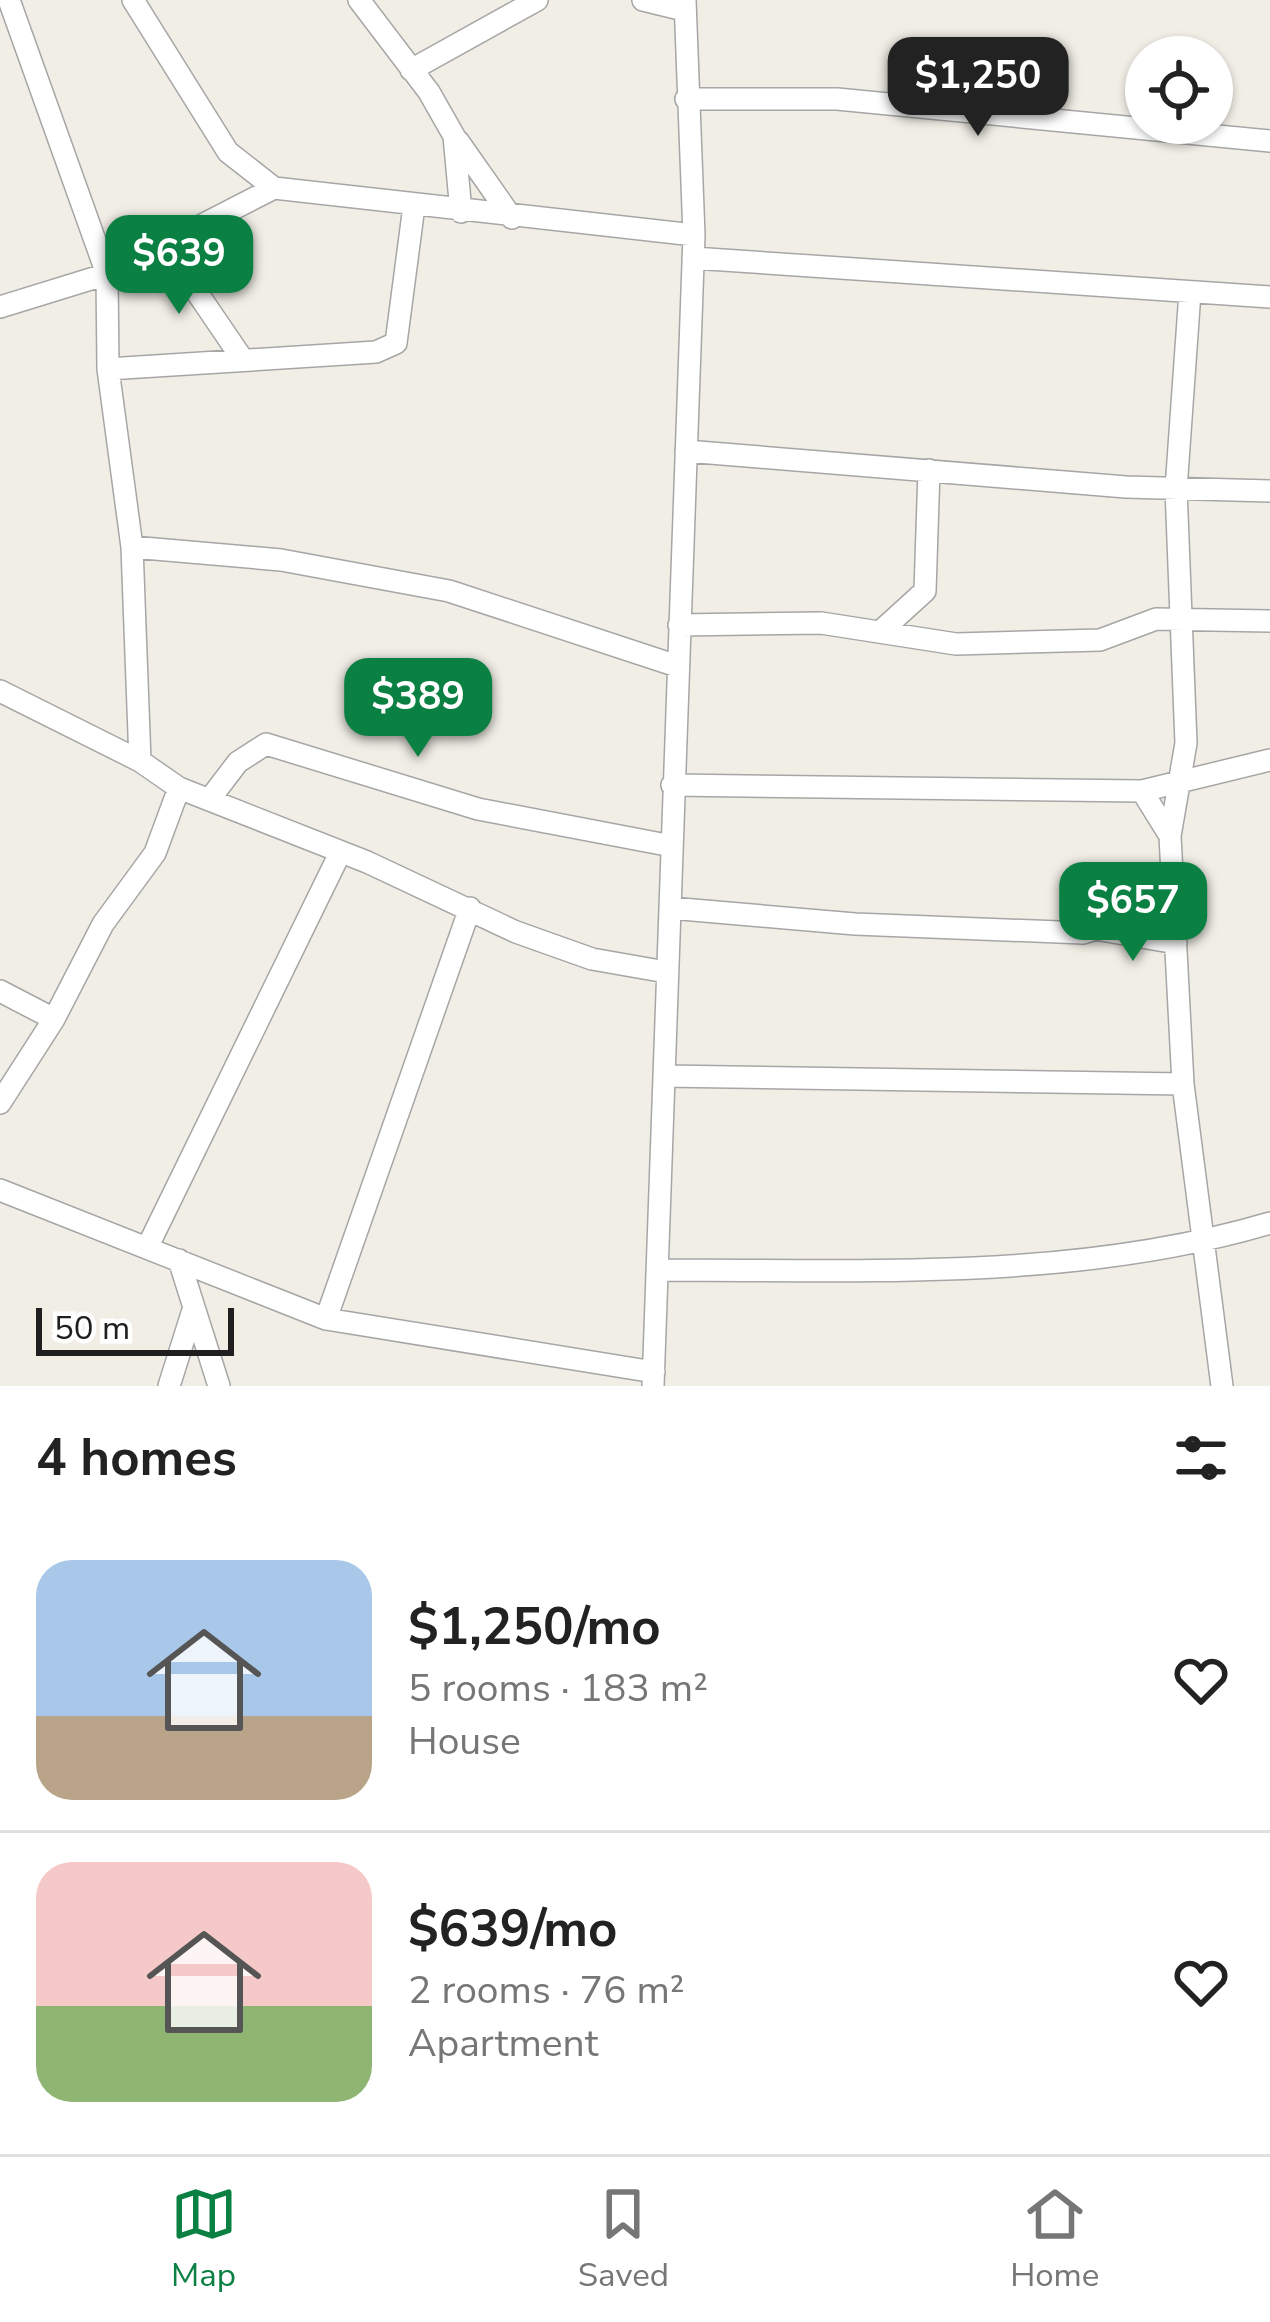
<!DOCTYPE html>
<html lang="en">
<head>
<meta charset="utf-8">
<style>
	:root { --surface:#fff; --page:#f2f2f2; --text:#222; --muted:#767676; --line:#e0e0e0; --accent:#0b8043 }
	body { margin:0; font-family:"Nunito Sans",sans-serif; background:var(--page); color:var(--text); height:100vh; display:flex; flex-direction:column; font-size:45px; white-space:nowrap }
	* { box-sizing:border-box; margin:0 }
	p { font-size:39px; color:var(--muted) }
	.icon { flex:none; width:66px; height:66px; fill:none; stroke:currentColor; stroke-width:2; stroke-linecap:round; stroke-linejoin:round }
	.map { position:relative; height:1386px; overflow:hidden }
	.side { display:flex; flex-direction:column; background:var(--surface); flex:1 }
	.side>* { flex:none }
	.buttons { position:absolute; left:1125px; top:36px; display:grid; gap:24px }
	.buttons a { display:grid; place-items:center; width:108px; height:108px; border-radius:50%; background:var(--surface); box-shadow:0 3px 9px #0004; font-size:60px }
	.scale { position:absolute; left:36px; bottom:30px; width:198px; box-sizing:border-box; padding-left:12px; border:6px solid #1f1f1f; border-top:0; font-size:33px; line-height:42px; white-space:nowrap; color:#1f1f1f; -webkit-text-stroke:9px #fff; paint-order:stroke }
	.price { position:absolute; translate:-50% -102px; padding:0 27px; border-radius:24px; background:var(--accent); color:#fff; font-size:39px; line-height:78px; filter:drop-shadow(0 3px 6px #0008) }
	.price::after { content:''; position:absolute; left:50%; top:72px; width:36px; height:27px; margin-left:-18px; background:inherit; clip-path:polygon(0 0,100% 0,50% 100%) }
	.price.selected { background:#222; color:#fff }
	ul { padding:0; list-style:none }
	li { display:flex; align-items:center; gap:36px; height:300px; padding:0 36px }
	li+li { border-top:3px solid var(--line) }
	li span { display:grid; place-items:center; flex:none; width:336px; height:240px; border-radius:36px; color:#555 }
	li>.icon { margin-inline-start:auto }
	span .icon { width:144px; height:144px; fill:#fffc; stroke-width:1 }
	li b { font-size:51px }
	h2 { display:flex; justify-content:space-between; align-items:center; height:144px; padding:0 36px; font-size:51px }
	.tab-bar { display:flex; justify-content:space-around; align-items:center; height:168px; border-top:3px solid var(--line); background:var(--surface); font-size:33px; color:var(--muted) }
	.tab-bar a { display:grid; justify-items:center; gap:6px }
	.tab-bar .selected { color:var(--accent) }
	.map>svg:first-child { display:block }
</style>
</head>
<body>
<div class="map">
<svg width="1270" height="1386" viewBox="0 0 1270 1386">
	<rect width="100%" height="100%" fill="#f0eee5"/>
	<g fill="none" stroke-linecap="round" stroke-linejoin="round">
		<defs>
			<path id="minor" d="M9,0L107,274L108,369L132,547L140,761
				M133,0L228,152L274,188L694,235
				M359,0L429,92L454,136L461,212
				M643,0L684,10
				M411,70L537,0
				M686,99H837L1270,141
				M458,141L512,218
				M164,244L241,357
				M693,258L1270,297
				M1190,292L1176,489L1186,743L1170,836L1183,1084L1222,1386
				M0,307L107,274L274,188
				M108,369L376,352L396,343L414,206
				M686,451L1126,487L1270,491
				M132,547L281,560L449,591L677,666
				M679,625L821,623L956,644L1100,640L1156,619L1270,621
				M881,631L925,591L929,470
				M0,691L140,761L179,788L367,862L516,932L592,959L666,972
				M672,785L1142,791L1270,760
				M1142,791L1170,836
				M209,800L238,762L266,744L478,809L672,846
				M670,908L855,924L1083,933L1115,923L1173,883
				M1101,930L1176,943
				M0,991L54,1019
				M664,1076L1183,1084
				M0,1103L54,1019L103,924L155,853L179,788
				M0,1190L326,1319L654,1372
				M147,1248L340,853
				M179,1260L219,1386
				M661,1270C862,1270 1075,1281 1270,1223
				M326,1319L470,908
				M169,1386L193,1310
				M653,1386L694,235L685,0"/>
		</defs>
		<use href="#minor" stroke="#a6a6a6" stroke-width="24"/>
		<use href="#minor" stroke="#fff" stroke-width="21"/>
	</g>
</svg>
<div class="buttons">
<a><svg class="icon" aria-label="locate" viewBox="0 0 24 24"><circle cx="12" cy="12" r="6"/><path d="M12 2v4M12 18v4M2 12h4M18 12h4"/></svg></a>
</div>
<div class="scale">50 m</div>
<b class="price selected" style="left:978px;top:139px">$1,250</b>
<b class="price" style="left:179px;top:317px">$639</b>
<b class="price" style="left:418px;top:760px">$389</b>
<b class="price" style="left:1133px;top:964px">$657</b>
</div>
<section class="side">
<h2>4 homes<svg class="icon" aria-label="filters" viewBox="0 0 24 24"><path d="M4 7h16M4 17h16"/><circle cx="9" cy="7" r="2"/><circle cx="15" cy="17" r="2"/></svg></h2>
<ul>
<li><span style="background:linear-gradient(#a9c7e8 65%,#b9a48a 0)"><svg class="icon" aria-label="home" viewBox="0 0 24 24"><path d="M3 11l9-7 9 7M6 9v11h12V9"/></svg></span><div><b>$1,250/mo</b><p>5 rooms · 183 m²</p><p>House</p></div><svg class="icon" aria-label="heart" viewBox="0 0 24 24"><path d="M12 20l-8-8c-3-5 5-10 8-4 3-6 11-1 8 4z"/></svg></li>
<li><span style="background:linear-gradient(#f6c9c9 60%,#8fb573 0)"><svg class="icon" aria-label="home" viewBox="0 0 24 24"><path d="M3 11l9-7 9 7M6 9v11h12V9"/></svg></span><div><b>$639/mo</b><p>2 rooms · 76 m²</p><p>Apartment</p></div><svg class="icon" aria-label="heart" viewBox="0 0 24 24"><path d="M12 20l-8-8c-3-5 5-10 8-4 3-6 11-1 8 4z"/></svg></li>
</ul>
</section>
<nav class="tab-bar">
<a class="selected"><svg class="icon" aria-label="map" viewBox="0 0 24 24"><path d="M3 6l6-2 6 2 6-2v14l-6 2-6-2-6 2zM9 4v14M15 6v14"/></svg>Map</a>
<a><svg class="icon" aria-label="saved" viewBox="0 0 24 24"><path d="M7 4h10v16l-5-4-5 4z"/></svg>Saved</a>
<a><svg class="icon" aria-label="home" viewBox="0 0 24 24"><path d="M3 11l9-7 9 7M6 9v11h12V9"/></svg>Home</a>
</nav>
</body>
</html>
